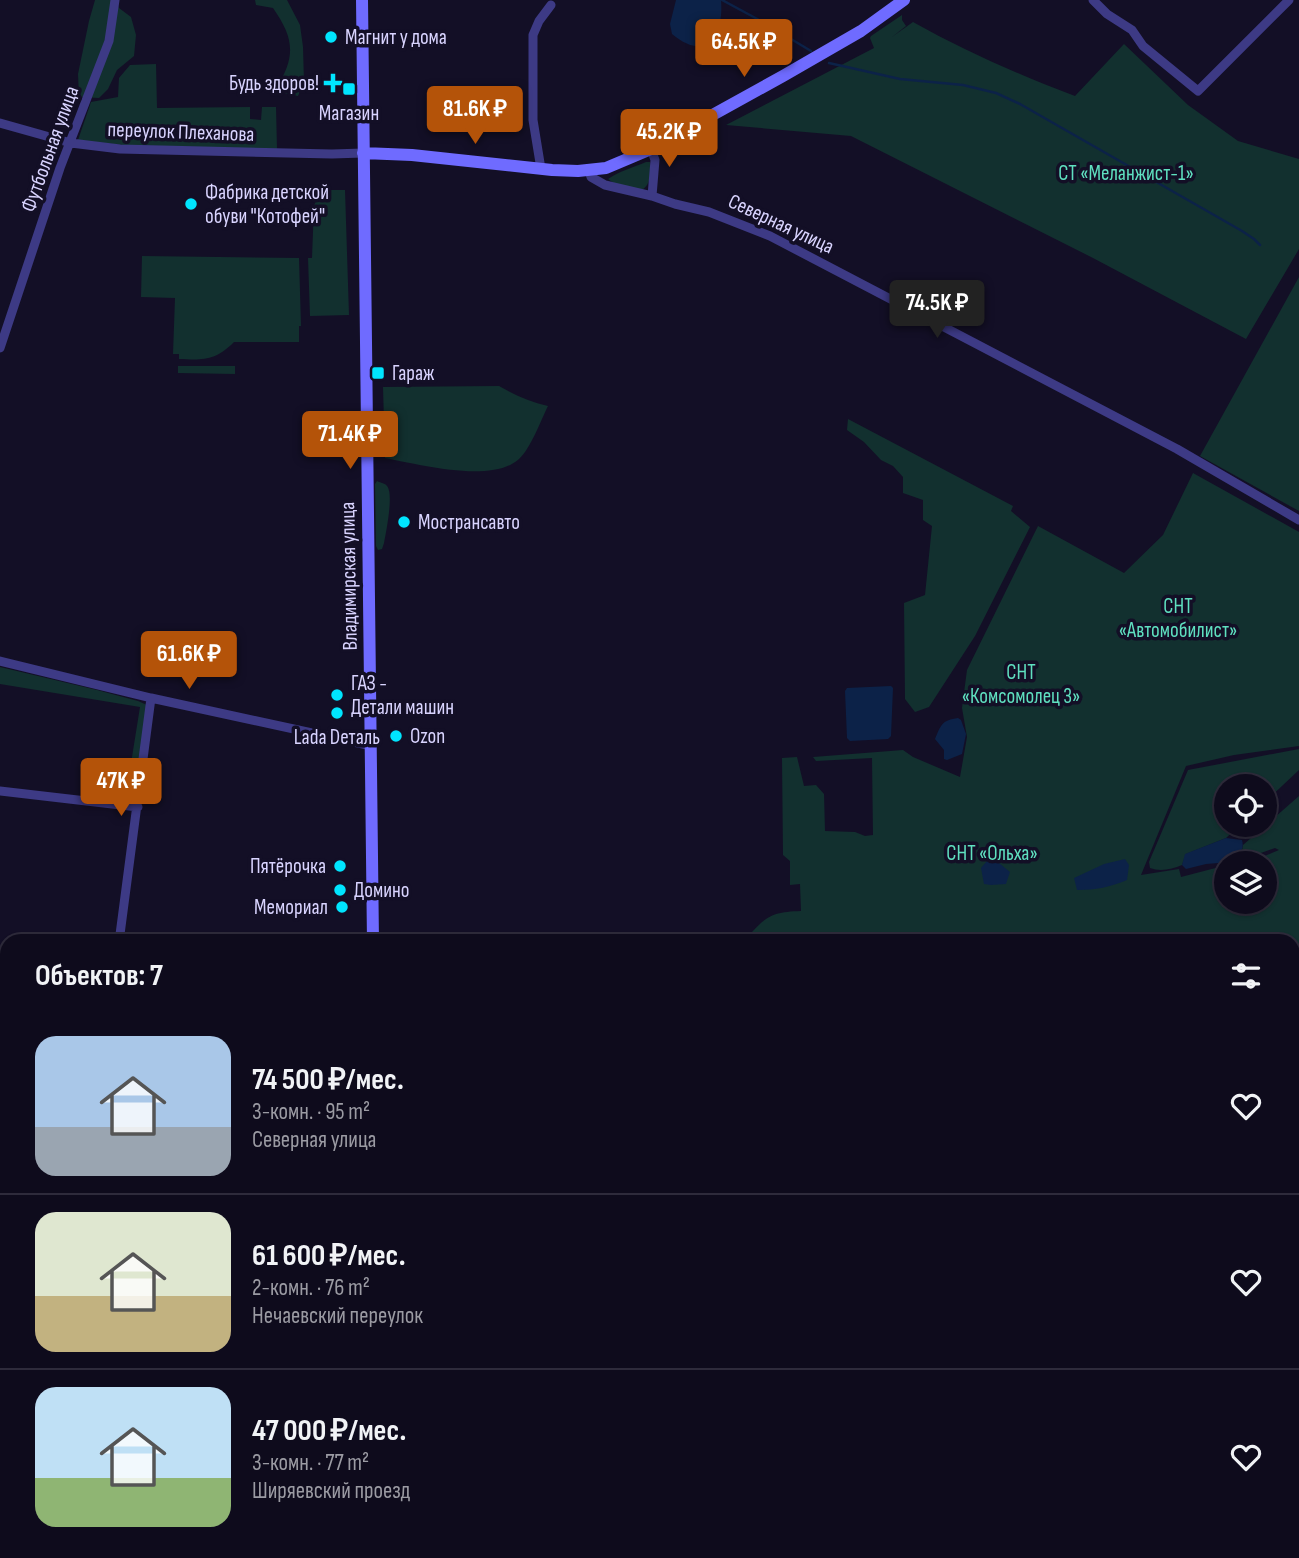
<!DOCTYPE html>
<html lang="ru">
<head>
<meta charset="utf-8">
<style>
	:root { --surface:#0e0b1c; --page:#1c1929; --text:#f1f3f6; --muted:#9b9ba3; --line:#2e2b3b; --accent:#b45309 }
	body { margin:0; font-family:"Sofia Sans Condensed",sans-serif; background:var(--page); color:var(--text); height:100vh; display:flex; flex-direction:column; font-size:26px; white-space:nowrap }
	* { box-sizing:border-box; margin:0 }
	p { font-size:23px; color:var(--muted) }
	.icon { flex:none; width:38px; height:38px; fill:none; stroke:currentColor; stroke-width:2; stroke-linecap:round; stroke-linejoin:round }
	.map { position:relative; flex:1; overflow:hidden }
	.details { position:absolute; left:0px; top:934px; width:1300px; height:625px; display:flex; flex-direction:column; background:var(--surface); border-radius:21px 21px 0 0; box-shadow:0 2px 5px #0004,0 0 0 2px var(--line) }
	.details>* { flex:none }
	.fabs { position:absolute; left:1214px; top:774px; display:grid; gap:14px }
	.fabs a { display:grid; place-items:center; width:63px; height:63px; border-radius:50%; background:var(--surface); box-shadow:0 2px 5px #0004,0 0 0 2px var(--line); font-size:35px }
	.price { position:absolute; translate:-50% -60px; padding:0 16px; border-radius:7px; background:var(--accent); color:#fff; font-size:23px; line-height:46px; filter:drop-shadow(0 2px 4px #0008) }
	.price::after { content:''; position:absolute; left:50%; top:42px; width:21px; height:16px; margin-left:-10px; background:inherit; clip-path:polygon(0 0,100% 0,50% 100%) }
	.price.active { background:#222; color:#fff }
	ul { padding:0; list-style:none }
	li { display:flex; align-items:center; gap:21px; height:175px; padding:0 35px }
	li+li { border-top:2px solid var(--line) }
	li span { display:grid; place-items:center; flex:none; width:196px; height:140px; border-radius:21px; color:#555 }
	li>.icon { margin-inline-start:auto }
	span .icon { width:84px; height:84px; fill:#fffc; stroke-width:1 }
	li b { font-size:30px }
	h2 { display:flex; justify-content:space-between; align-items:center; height:84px; padding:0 35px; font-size:30px }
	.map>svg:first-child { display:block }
</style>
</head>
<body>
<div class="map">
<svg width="1299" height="1558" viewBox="0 0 1299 1558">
	<rect width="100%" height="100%" fill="#130f26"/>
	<path fill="#12302f" d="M95,0H116L119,8L131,17L136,35L134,56L117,70L108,89L99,98L79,97L78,74L89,21Z
		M255,0H287L300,25L303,47L304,82L298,96L279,92L277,87C296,56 294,38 273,8L256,5Z
		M902,15V20L906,26L892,37L913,22C965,51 1019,75 1075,96L1124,44L1188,105L1238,141L1299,159V249L1246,339L1093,258L851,136L726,125L874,48L870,38L871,36Z
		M156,64L157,108L250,107V119L261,120L262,107H276L277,149L122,145L78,140L91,102L118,97L119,78L130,65Z
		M646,162H650C651,172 651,186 641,190L615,184L608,179C618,172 634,167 646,162Z
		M328,190H345L349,315L310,316L308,258H312L314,206L319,193Z
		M142,256L299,258L301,326H299V342H234C215,361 204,360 179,359V354H173L175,298L141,297Z
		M1299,277V511L1200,456Z
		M178,366H235V374L178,373Z
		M499,386C515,395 530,402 548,406C540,422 531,448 519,459C492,484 417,464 385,458L383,387Z
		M848,419L1013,506L1011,511L1030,527L975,636L929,707L915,712L905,699L904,603L925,595L932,526L923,520V500L903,493V477L893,466L881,460L864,442L847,430Z
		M1193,473L1299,532V746L1234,755L1186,766L1141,875L1179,869L1181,877L1227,865V901H1265V863H1237L1262,857L1279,850L1275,848L1247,858L1231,862L1242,851L1243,845L1299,796V1035L1293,1036V942H743C765,918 768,912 801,911L800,884L790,885V861L783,855L782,758L797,757L804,786L816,785L824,794L825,831L855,832L865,836L873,835L872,758L816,761L813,757L903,750L913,757L960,777L967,737L962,708L967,670L1038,526L1124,573L1163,535Z
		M377,481C381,483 385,483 387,486C394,494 386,532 384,543L382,549L378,550L376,546L375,484Z
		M0,667L97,690L138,701L147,705L133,803L83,799L84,796L125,801L140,707L0,684Z
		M1299,749V770L1265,802V786H1227V824H1241L1226,838L1186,854L1182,865C1172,869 1161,872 1150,868L1149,862L1188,770Z
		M1299,1041V1558H846L858,1552H1293V1042Z
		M7,1524V1552H66L67,1558H0V1533Z
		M75,1552H219L217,1558H76Z
		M421,1552H783V1558H421Z"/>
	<path fill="#0c2248" d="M676,0H721C724,36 707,63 672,34L670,24Z
		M891,686L893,688L891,736L888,739L850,741L847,738L845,691L847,688Z
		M958,718L961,720L966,734L962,754L947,760L944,759V750L935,739C941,725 942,720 958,718Z
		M1226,838L1242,840C1245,851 1238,855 1231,862L1206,864L1186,869L1182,865L1185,854Z
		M1125,859L1129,865L1127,880C1110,887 1096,890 1077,890L1074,878L1104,864Z
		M987,861L999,863L1010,872L1006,884L991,885L984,884L981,868Z"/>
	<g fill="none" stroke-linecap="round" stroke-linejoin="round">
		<path stroke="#0c2248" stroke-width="2.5" d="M722,0L761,21L811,51
			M829,63L900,79L963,85L996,93L1020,104L1242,231L1254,239L1260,245"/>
		<path stroke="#3d3a85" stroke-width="9" d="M1093,0L1107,14L1132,30L1143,46L1198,91L1289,0
			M0,123L71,143L120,149L332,154L363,153
			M651,149L655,160L652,196
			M541,169L533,120V35L539,21L551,5
			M589,170L591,177L605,185L652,196L675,204L709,212L770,236L1177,449L1299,520
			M0,348L60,168L109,41L115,0
			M0,661L151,698L372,746
			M0,791L138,807
			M119,942L151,698"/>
		<path stroke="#6f6bff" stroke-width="12" d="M362,0L373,942
			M363,153L412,155L552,170L578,171L606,168L651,149L783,76L861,31L904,0
			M377,1552V1558"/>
	</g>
	<g fill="#00e5ff" stroke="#130f26" stroke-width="2.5">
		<circle cx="331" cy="37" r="7"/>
		<path d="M329.5 72.5h7v7h7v7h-7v7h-7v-7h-7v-7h7z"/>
		<rect x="342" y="82" width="14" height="14" rx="3.5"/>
		<circle cx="191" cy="204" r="7"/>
		<rect x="371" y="366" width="14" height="14" rx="3.5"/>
		<circle cx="404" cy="522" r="7"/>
		<circle cx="337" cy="695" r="7"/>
		<circle cx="337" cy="713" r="7"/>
		<circle cx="396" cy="736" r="7"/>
		<circle cx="340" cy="866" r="7"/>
		<circle cx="340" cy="890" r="7"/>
		<circle cx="342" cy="907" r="7"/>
	</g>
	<g text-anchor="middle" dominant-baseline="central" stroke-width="7" stroke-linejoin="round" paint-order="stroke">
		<g font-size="21" fill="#d9d4ff" stroke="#130f26" text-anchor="start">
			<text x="345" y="37">Магнит у дома</text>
			<text x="319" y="83" text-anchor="end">Будь здоров!</text>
			<text x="349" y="113" text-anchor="middle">Магазин</text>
			<text x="205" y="192">Фабрика детской<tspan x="205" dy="24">обуви "Котофей"</tspan></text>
			<text x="392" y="373">Гараж</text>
			<text x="418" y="522">Мострансавто</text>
			<text x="351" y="683">ГАЗ -<tspan x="351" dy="24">Детали машин</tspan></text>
			<text x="410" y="736">Ozon</text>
			<text x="337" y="737" text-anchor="middle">Lada Dеталь</text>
			<text x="326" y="866" text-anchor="end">Пятёрочка</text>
			<text x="354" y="890">Домино</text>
			<text x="328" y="907" text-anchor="end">Мемориал</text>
		</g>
		<g font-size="21" fill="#d9d4ff" stroke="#130f26">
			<text transform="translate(181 132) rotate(2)">переулок Плеханова</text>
			<text transform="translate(50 149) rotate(-70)">Футбольная улица</text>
			<text transform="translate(781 224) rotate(25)">Северная улица</text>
			<text transform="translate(349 576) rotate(-91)">Владимирская улица</text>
		</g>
		<g font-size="21" fill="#5fe0c0" stroke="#130f26">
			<text x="1126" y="173">СТ «Меланжист-1»</text>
			<text x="1178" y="606">СНТ<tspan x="1178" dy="24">«Автомобилист»</tspan></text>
			<text x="1021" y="672">СНТ<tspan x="1021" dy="24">«Комсомолец 3»</tspan></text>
			<text x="992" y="853">СНТ «Ольха»</text>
		</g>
	</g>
</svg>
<div class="fabs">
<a><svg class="icon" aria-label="locate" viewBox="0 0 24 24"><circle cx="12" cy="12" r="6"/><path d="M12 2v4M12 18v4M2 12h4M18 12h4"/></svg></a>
<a><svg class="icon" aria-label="layers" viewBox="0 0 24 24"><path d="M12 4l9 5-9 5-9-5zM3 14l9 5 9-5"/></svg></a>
</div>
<b class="price" style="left:744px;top:79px">64.5K ₽</b>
<b class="price" style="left:475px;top:146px">81.6K ₽</b>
<b class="price" style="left:669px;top:169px">45.2K ₽</b>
<b class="price active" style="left:937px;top:340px">74.5K ₽</b>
<b class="price" style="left:350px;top:471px">71.4K ₽</b>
<b class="price" style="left:189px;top:691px">61.6K ₽</b>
<b class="price" style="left:121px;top:818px">47K ₽</b>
<section class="details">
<h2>Объектов: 7<svg class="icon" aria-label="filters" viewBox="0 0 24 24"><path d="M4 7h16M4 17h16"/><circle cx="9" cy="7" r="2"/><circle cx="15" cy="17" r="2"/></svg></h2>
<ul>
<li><span style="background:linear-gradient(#a9c7e8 65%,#9aa5b1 0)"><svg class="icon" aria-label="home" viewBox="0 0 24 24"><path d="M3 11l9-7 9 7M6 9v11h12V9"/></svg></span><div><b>74 500 ₽/мес.</b><p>3-комн. · 95 m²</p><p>Северная улица</p></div><svg class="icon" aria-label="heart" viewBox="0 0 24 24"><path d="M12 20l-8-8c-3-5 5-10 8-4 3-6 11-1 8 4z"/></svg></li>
<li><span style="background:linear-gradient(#dfe7d0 60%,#c2b280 0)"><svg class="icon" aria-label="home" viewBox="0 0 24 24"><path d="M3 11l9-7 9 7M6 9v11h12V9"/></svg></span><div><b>61 600 ₽/мес.</b><p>2-комн. · 76 m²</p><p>Нечаевский переулок</p></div><svg class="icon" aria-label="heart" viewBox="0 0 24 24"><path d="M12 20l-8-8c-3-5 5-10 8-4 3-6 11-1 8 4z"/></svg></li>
<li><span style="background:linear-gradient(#bfe0f5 65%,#8fb573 0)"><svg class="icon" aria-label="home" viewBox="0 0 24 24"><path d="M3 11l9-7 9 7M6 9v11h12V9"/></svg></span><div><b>47 000 ₽/мес.</b><p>3-комн. · 77 m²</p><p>Ширяевский проезд</p></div><svg class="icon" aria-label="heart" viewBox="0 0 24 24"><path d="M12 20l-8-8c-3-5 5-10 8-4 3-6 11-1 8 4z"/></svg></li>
</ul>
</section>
</div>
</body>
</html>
